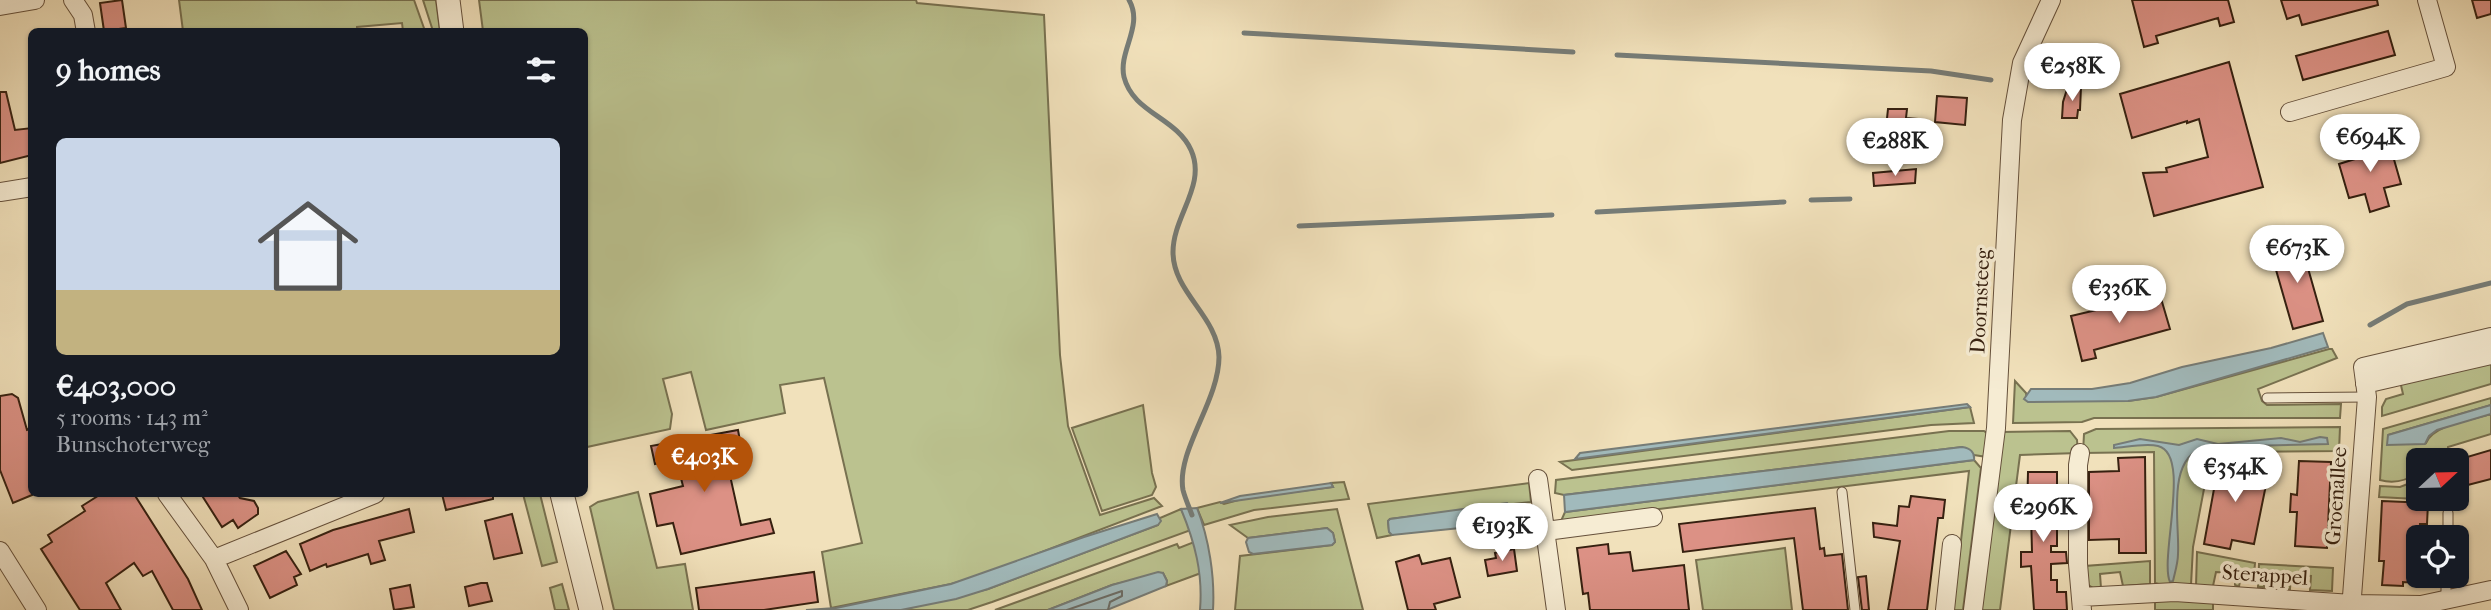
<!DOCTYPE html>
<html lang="en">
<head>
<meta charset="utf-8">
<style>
	:root { --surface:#171b24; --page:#20242c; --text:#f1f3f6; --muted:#9ea1a6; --line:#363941; --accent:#b45309 }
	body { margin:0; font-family:"IM FELL French Canon",serif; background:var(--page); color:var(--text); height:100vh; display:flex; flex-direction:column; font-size:26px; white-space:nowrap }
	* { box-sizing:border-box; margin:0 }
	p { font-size:23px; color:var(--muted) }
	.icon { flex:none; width:38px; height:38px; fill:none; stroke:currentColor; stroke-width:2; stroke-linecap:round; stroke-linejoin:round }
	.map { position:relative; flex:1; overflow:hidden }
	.side { position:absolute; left:28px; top:28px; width:560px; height:469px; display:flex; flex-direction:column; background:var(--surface); border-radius:10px; box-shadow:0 2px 5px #0004 }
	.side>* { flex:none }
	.needle { width:46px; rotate:68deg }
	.buttons { position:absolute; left:2406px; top:448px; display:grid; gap:14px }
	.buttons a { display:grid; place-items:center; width:63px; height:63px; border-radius:10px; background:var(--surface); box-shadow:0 2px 5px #0004; font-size:35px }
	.price { position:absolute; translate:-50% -60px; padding:0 16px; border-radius:24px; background:#fff; color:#222; font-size:23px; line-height:46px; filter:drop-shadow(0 2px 4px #0008) }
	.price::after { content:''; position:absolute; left:50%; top:42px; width:21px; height:16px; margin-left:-10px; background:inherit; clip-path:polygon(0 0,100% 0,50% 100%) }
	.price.selected { background:var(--accent); color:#fff }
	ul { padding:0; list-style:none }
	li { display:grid; align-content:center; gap:14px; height:371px; padding:0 28px }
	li+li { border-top:2px solid var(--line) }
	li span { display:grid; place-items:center; height:217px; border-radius:10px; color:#555 }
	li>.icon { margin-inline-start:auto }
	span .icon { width:126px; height:126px; fill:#fffc; stroke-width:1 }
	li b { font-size:30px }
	h2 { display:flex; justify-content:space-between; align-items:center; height:84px; padding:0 28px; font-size:30px }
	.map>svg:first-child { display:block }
</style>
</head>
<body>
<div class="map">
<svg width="2491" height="610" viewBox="0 0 2491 610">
	<rect width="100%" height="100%" fill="#f1e1bb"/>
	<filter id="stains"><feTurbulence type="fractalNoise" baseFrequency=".00286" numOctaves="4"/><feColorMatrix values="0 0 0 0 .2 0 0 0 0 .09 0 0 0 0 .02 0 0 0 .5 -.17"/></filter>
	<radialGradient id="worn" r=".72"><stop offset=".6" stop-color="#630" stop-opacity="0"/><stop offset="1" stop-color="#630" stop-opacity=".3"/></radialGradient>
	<path fill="#bbc28f" stroke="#787150" stroke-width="2" d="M179,0H414L425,31H403L402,23L357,27V32L183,31Z
		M423,0H436L440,31H433Z
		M479,0H916L917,3L1044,15L1060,355L1068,426L1100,515L1154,498L1162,506L979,576L951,584L831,608L822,552L862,543L824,378L780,385L785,413L706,430L691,372L663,379L672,414L670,429L587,447L584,438V32L483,31Z
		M2329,349H2332L2337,358L2258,389L2262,401L2267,405L2341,404L2340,418H2094L2082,422L2013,423L2015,381L2026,393L2027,401H2128L2156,397Z
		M2491,360V384L2382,416V407L2386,399L2403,394L2400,381Z
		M2491,398V405L2388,435L2426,443C2434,424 2473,420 2491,414V434L2448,447V449L2438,453L2431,460H2418V473C2406,481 2394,484 2380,480L2383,429Z
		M1143,405L1152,473L1156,487L1152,495L1102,511L1072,428Z
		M1970,407L1974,423L1931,425L1572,470L1560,462Z
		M2340,427L2339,451L2211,452L2193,547L2191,585L2166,586L2155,583L2154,452L2083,453L2084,434L2096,429Z
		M1949,431H1984L1988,434L1987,457L1974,455L1962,447L1564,495L1555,493L1556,480Z
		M2070,431L2077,440L2078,453L2020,455L2000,610H1979L2000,432Z
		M1974,460L1981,468L1963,610H1953L1969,471L1561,521L1565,512Z
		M2418,480V499L2435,500L2379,497L2380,486L2400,487Z
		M1344,482L1349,499L1254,510L1204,525L1197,508L1220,502L1224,504L1246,498L1333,487L1331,483Z
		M1529,483L1531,502L1390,519L1388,521L1389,531L1392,535L1377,538L1368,504Z
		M638,492L657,568L685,564L693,610H614L590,507L598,502Z
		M523,494H540L557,562L542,566Z
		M1181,509L1191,530L992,602L968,610H901L988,589L1158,525L1160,518Z
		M1337,509L1363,610H1235L1240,556L1332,545L1335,542L1333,533L1327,528L1248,538L1230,525L1268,517Z
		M1194,542L1201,573L1166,586L1167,581L1163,573L1112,585L1048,610H995L1177,544L1179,548Z
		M1785,548L1792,610H1703L1696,560Z
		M2197,552L2255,563L2254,574L2241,573L2239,587L2235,585V573L2216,572L2213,586H2196Z
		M2150,561V584L2123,586L2120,572L2100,574L2101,588H2093L2087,584L2085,566Z
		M2259,564L2333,568L2332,591L2310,590L2311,576L2291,575L2290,589H2284V575L2264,574V587H2258Z
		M562,584L569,610H555L550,588Z
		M2155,599L2213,603V610H2155Z"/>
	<path fill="#a1babc" stroke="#767c77" stroke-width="2" d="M2323,333L2328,347L2156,397L2128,401L2028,402L2024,399L2031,389H2092L2130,383L2182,367L2271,348Z
		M1967,404L1970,407L1575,459L1580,453Z
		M2491,405V414L2437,430L2429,436L2425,444L2387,445L2388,435Z
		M2320,437L2327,438L2328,444L2205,447C2165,458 2180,524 2178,554C2178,563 2175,572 2173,581L2170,582C2159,558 2192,454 2158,446C2146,443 2127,447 2114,448V445L2140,439L2179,445L2197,439L2218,444L2281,438L2300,442Z
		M1962,447C1970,448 1975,452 1974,460L1565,512L1564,495Z
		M1331,483L1333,487L1220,503L1240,496Z
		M1507,503L1514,511L1509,523L1392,535L1389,532L1388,521L1390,519Z
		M1197,508C1209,539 1215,577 1213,610H1200C1203,573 1195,543 1181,509Z
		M1157,514L1161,521L1158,525L988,589L956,599L901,610H806L836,608L951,584L1084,537Z
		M1327,528L1333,533L1335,542L1332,545L1253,554L1249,552L1246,542L1248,538Z
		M1158,572L1163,573L1167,581L1166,586L1107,610H1048L1112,585Z"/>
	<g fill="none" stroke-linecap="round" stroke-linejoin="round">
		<path stroke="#6c6d66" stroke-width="2" d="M1067,610L1122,591V596L1110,602L1108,610"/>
		<path stroke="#767c77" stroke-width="5" d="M1129,0C1144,26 1118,51 1124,77C1133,113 1176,117 1191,150C1207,185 1173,216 1173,252C1173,293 1218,316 1219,357C1219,401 1176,451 1183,490C1185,498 1189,507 1192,515
			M1244,33L1573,52
			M1617,55L1931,71L1991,80
			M1811,200L1850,199
			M1597,212L1784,202
			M1299,226L1552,215
			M2370,325L2407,304L2491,283"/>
	</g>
	<path fill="#dc9185" stroke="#362010" stroke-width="2" d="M122,0L126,28L104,31L100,3Z
		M2132,0H2228L2234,22L2220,26L2218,18L2156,36L2158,43L2144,47Z
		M2281,0H2377L2378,5L2302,25L2299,15L2287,19Z
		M2472,0H2491V14L2477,18Z
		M2388,31L2395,55L2303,80L2296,56Z
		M2229,62L2263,187L2154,216L2143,173L2167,172L2166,168L2208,157L2199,119L2187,123V121L2132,138L2120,94Z
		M2068,86L2081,87L2080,110H2078L2077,118H2062L2063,102Z
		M0,92H6L15,130L32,128V155L0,163Z
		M1937,96L1967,98L1965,125L1935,122Z
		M1888,109H1907L1906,118L1917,119L1914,140L1885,137Z
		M2369,136L2375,154L2391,149L2401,184L2384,188L2389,206L2370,212L2365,194L2349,198L2339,164L2355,159L2351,141Z
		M1916,169L1915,183L1874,186L1873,173Z
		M2300,240L2323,321L2293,329L2270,249Z
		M2160,295L2170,329L2094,350L2096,358L2082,361L2071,316Z
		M12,394L18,398L27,430L32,428V495L13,503L0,470V396Z
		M738,430L743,458L727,462L741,525L770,519L774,533L681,554L673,523L657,526L650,494L683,486L676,459L655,464L651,446Z
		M2491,450V479L2460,487L2457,477V460Z
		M2220,456L2246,461L2245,471L2268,475L2254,544L2232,540L2230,549L2204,544Z
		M2145,457L2146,553H2119V539L2089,540V472L2119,471L2118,458Z
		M2299,461L2331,462L2327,548L2295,546L2297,512H2290L2291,494L2297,495Z
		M2028,472H2057V494H2048L2049,524H2057V546H2051V552H2066L2067,563L2051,564V580H2057V592H2066L2067,610H2034L2031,566L2021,567V552H2032L2031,513H2027Z
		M101,494H134L188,579L202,610H173L152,571L143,576L134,563L106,583L121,610H80L41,549L52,542L48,535L85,511L82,506Z
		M201,494H237L240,498L254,501L258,508V514L238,528L233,520L222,527Z
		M442,494H493V499L446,510Z
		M1911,496L1945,500L1943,518H1938L1927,610H1888L1900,541L1874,537L1873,523L1897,526L1899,506L1909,507Z
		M2382,501L2428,503L2427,524H2420L2417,583L2403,582V586L2382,585L2384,561H2379Z
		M1815,508L1820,549L1824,548L1825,556L1842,554L1848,610H1803L1794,538L1683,552L1679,524Z
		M409,509L414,532L379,541L385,560L371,564L368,554L327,567L326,564L310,571L300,544L333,530Z
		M512,514L522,553L494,559L485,521Z
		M1608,544L1609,554L1630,552L1633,571L1684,565L1689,610H1590L1588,593L1583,594L1577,548Z
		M1514,549L1517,571L1488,576L1485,560L1496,558L1495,553Z
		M286,551L301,574L294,577L297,585L270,598L254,566Z
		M1419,555L1422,564L1450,558L1460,597L1434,604L1436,610H1408L1396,562Z
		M814,572L818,602L764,610H699L696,588Z
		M1866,576L1869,610H1862L1858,577Z
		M481,583H487L492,601L469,606L465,587Z
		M410,585L414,607L394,610L390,589Z"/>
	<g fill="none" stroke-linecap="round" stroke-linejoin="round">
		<defs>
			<path id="service" d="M2267,398L2367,397
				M1842,492L1855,610
				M2448,537V513
				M2446,600V576"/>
			<path id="minor" d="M73,0L83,15L86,32
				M0,6L35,0
				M2290,112L2446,67L2427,0
				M0,192L32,187
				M2365,384L2491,355
				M2080,453L2078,465V564L2082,610
				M1538,479L1556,610
				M167,494L214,559L239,610
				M1546,531L1653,517
				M0,551L37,610
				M214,559L375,494
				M2081,597L2175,592L2352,604L2421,605L2491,590
				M1945,610L1952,544
				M1973,610L1996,428L2012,120L2022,63L2051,0
				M2351,610L2367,397L2363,367L2491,337"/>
			<path id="tertiary" d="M448,0L452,32
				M562,494L591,610"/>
		</defs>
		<use href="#service" stroke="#65503b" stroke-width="11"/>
		<use href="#minor" stroke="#65503b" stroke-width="20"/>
		<use href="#tertiary" stroke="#65503b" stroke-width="25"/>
		<use href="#service" stroke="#f6ecd3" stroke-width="9"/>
		<use href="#minor" stroke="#f6ecd3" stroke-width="18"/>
		<use href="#tertiary" stroke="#f6ecd3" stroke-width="23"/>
	</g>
	<g text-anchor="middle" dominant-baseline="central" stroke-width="7" stroke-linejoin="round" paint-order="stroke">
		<g font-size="21" fill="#362010" stroke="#f6ecd3">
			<text transform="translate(1980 301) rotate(-87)">Doornsteeg</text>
			<text transform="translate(2336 496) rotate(-86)">Groenallee</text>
			<text transform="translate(2265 575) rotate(4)">Sterappel</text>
		</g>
	</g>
	<rect width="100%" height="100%" filter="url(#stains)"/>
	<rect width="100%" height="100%" fill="url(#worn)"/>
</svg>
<div class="buttons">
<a><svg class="needle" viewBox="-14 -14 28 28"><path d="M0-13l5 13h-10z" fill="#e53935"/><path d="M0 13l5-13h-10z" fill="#9ea1a6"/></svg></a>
<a><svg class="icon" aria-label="locate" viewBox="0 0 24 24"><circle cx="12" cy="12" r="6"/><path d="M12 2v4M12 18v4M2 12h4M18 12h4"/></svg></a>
</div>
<b class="price" style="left:2072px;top:103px">€258K</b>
<b class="price" style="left:2370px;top:174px">€694K</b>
<b class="price" style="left:1895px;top:178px">€288K</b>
<b class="price" style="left:2297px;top:285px">€673K</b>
<b class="price" style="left:2119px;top:325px">€336K</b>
<b class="price selected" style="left:704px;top:494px">€403K</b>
<b class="price" style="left:2235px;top:504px">€354K</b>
<b class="price" style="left:2043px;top:544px">€296K</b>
<b class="price" style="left:1502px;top:563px">€193K</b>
<section class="side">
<h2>9 homes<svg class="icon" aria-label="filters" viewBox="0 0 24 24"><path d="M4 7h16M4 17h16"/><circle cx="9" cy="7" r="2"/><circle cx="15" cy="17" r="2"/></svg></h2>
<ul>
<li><span style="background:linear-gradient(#c9d6e8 70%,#c2b280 0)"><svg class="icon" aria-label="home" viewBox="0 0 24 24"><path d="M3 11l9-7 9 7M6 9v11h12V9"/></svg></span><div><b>€403,000</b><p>5 rooms · 143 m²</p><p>Bunschoterweg</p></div></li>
</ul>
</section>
</div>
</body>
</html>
